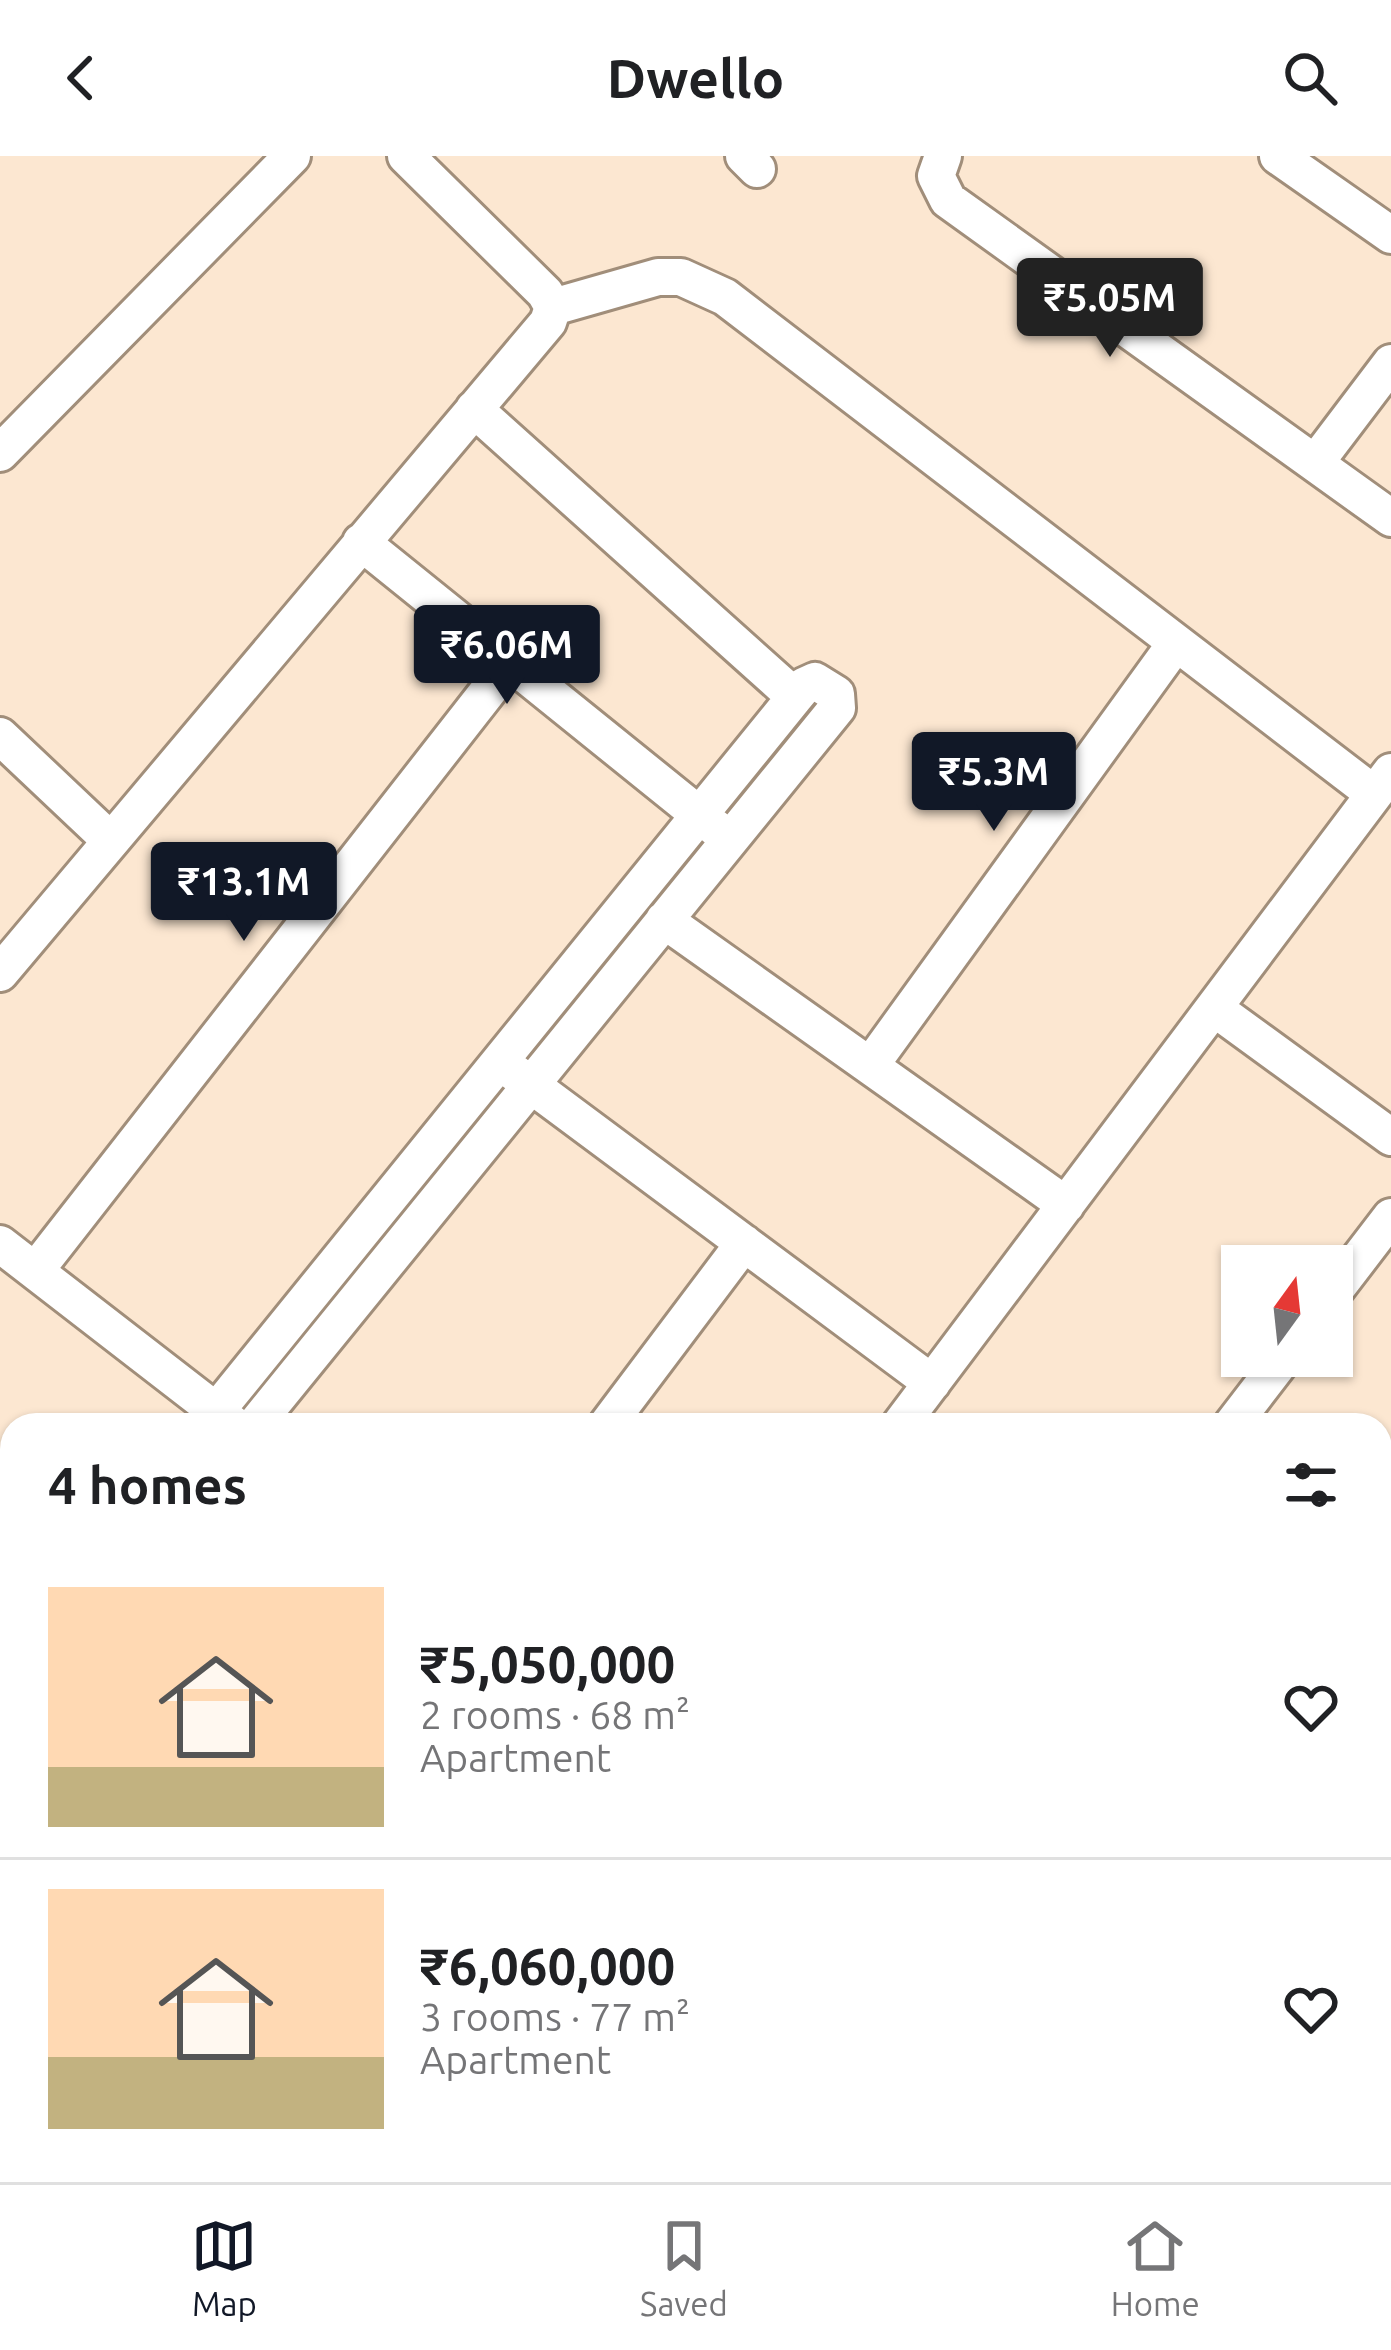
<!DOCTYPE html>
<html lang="en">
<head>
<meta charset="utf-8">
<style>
	:root { --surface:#fff; --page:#f6f6f6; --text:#202124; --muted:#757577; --line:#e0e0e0; --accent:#111827 }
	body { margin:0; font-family:Ubuntu,sans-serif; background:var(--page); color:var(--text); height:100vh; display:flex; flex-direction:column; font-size:45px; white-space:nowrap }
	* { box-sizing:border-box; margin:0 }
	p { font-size:39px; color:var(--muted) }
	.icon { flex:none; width:66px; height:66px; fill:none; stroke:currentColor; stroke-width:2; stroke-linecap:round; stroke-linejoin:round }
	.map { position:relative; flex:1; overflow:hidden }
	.panel { position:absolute; left:0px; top:1257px; width:1392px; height:771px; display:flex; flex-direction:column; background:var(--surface); border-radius:36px 36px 0 0; box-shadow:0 3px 9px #0004 }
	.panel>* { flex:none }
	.needle { width:78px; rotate:15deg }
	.tools { position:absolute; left:1221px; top:1089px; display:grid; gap:24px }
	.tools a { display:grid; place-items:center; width:132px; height:132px; border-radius:0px; background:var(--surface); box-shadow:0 3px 9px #0004; font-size:60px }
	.price { position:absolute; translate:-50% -102px; padding:0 27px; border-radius:12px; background:var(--accent); color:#fff; font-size:39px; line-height:78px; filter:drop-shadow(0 3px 6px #0008) }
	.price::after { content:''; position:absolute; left:50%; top:72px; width:36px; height:27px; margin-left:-18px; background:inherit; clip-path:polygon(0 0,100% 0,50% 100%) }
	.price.selected { background:#222; color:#fff }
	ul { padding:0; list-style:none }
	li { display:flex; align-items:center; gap:36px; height:300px; padding:0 48px }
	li+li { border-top:3px solid var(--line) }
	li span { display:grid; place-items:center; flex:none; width:336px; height:240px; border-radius:0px; color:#555 }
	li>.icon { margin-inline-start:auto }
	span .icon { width:144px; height:144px; fill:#fffc; stroke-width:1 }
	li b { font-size:51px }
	h2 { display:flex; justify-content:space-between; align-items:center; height:144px; padding:0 48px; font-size:51px }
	header { display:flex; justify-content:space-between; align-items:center; height:156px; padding:0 48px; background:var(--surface); font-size:54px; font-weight:700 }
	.dock { display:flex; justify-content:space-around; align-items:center; height:168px; border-top:3px solid var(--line); background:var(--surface); font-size:33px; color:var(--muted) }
	.dock a { display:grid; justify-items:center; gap:6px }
	.dock .selected { color:var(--accent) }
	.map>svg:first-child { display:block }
</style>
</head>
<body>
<header><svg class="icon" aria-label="back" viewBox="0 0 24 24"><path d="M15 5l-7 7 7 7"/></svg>Dwello<svg class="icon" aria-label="search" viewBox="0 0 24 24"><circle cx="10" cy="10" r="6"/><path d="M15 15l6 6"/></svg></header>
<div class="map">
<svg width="1391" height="2026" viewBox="0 0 1391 2026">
	<defs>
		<pattern id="building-back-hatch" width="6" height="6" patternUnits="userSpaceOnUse" patternTransform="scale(3)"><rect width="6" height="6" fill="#fea3d4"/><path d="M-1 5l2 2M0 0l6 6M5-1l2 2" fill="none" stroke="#d98bb5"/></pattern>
	</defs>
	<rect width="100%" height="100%" fill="#fce7d1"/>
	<path fill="url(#building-back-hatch)" stroke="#bba0ad" stroke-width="3" d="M413,2016H462L475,2026H406Z"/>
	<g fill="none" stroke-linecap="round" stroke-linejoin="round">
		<defs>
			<path id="street" d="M744,0L757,13
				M943,0L936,20L948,44L1391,362
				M1278,0L1391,79
				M553,151L658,121H681L725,141L1374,638
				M474,253L795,541
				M0,297L292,0
				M1316,306L1391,207
				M361,386L718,674
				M0,580L111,685
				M664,764L1066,1049
				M0,817L548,166L553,151L545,137L406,0
				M1214,852L1391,981
				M870,910L1176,487
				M511,914L932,1227
				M0,1088L234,1269
				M35,1115L510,507
				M1332,1138L1391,1061
				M205,1269L795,541L804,530L815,525L836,538L837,552L255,1269
				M607,1269L744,1087
				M900,1269L1391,616
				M1232,1269L1285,1200
				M384,2026L392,2016
				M652,2026L660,2016
				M963,2026L971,2016"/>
			<path id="secondary" d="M0,1508L12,1518
				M603,2016L615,2026"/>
		</defs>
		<use href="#street" stroke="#a18e7a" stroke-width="42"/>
		<use href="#secondary" stroke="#a18e7a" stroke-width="57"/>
		<use href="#street" stroke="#fff" stroke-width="36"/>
		<use href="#secondary" stroke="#fff" stroke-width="51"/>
	</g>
</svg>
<div class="tools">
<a><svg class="needle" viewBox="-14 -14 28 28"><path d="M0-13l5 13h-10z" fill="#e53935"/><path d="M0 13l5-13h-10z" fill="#757577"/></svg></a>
</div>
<b class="price selected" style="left:1110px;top:204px">₹5.05M</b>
<b class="price" style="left:507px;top:551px">₹6.06M</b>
<b class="price" style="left:994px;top:678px">₹5.3M</b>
<b class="price" style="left:244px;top:788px">₹13.1M</b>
<section class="panel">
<h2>4 homes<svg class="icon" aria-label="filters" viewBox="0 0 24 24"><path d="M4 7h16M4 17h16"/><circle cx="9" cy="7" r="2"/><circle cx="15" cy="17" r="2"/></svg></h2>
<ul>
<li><span style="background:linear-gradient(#ffd9b3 75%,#c2b280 0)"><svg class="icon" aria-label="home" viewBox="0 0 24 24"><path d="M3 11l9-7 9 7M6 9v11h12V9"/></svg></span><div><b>₹5,050,000</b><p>2 rooms · 68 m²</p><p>Apartment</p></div><svg class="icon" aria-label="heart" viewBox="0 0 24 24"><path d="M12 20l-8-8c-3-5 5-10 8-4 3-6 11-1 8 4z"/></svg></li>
<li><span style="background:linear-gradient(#ffd9b3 70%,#c2b280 0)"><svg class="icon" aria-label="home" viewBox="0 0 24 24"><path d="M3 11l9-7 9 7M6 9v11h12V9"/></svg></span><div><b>₹6,060,000</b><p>3 rooms · 77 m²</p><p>Apartment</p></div><svg class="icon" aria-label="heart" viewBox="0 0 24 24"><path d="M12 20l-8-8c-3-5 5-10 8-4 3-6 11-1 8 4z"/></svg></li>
</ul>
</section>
</div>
<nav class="dock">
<a class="selected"><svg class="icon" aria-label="map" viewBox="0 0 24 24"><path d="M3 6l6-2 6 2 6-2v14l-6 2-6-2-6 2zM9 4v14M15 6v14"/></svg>Map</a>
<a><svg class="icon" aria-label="saved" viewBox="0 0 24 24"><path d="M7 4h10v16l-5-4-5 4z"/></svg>Saved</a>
<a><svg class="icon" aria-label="home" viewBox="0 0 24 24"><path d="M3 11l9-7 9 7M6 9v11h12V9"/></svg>Home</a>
</nav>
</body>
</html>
